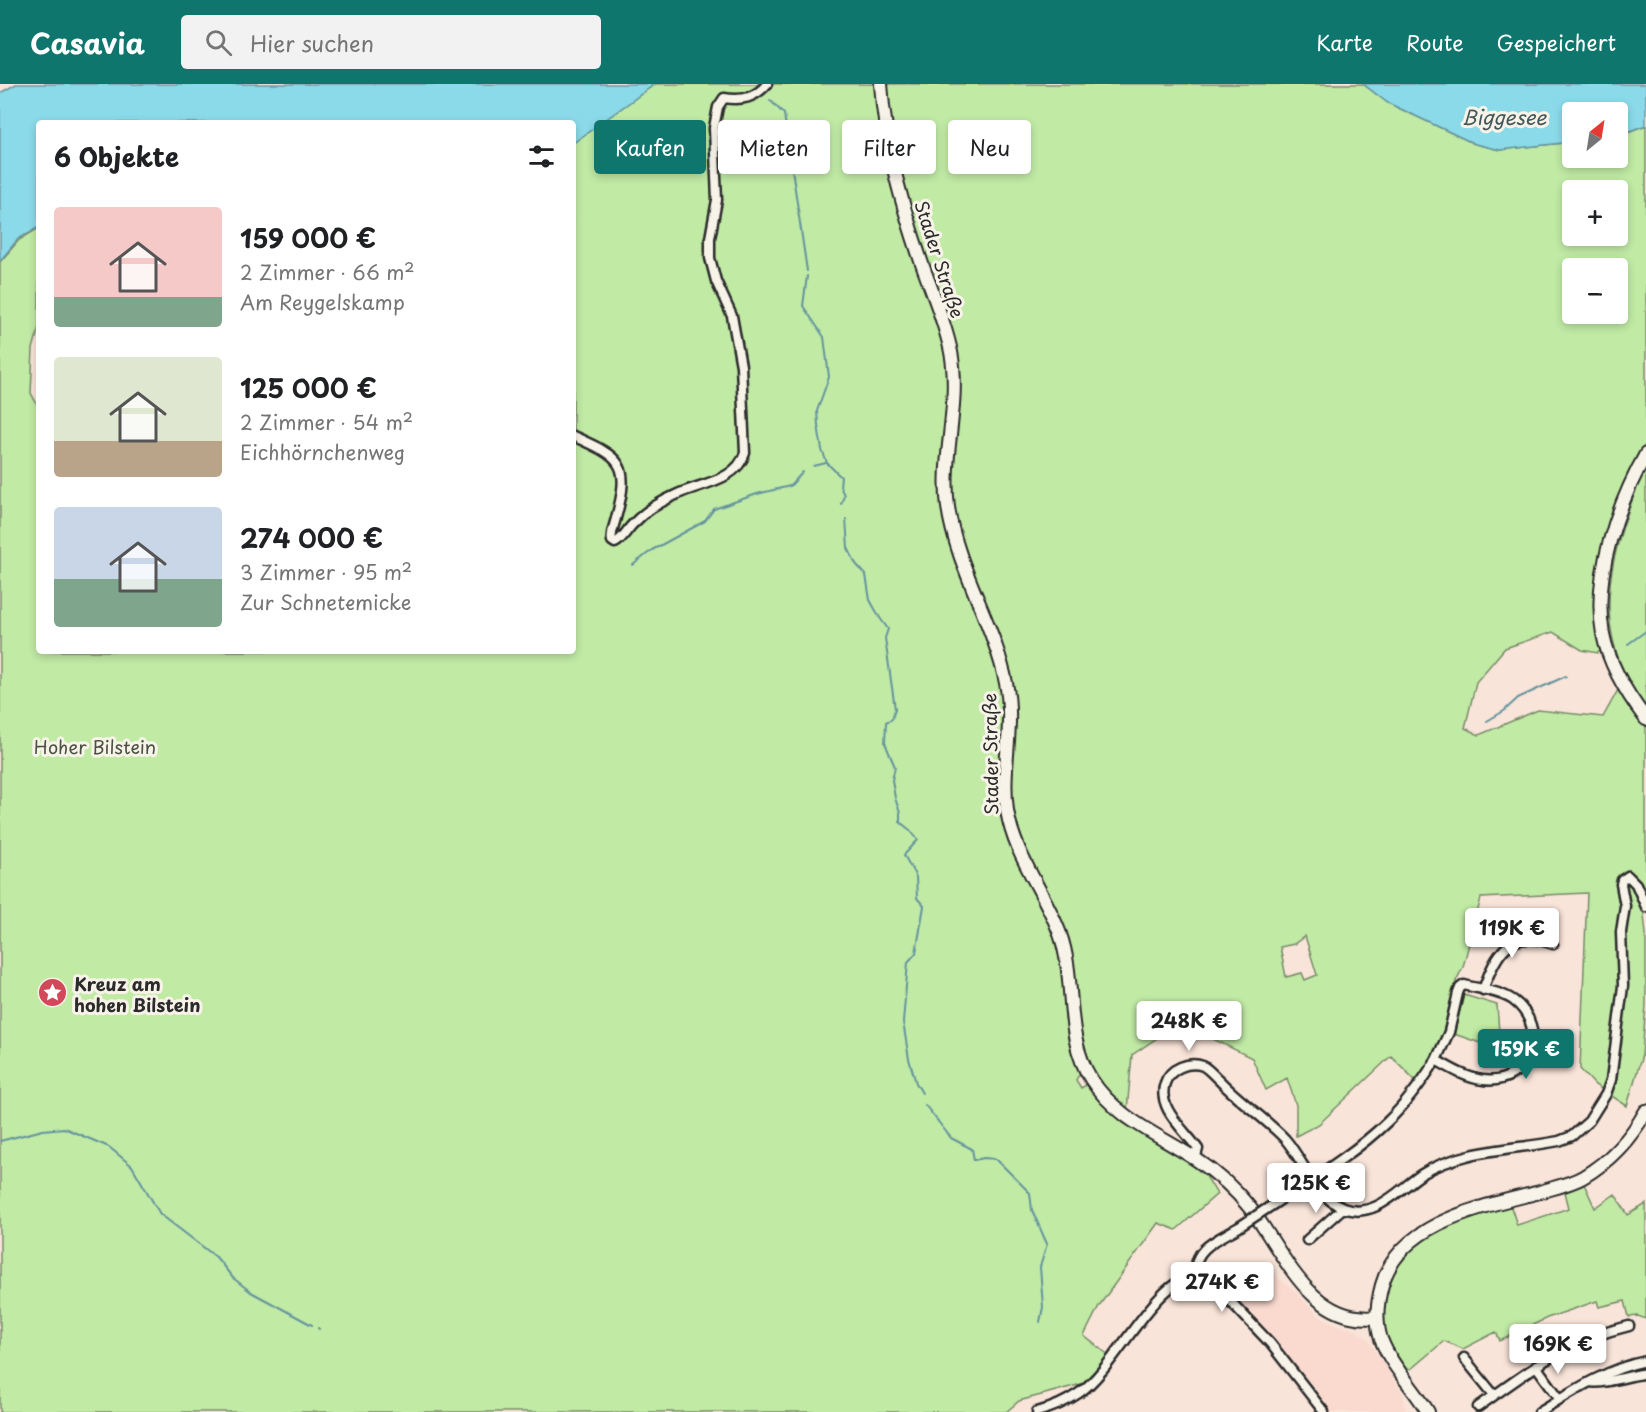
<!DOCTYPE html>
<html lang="de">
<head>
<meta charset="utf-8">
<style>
	:root { --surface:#fff; --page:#f2f2f2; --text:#202124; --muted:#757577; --accent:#0f766e }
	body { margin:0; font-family:"Playpen Sans",sans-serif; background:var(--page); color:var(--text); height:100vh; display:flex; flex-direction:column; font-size:22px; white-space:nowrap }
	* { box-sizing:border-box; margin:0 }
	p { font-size:20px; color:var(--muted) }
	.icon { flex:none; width:33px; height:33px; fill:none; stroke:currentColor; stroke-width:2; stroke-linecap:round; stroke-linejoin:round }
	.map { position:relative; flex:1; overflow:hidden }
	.details { position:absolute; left:36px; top:36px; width:540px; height:534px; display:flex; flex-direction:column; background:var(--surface); border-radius:6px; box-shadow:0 3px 9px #0003 }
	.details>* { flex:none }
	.hud { position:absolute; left:594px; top:36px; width:570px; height:54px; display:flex; gap:12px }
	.needle { width:39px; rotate:30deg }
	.fabs { position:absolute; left:1562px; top:18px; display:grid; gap:12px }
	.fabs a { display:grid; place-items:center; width:66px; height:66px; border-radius:6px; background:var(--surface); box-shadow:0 3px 9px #0003; font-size:30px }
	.price { position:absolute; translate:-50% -51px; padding:0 14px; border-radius:6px; background:#fff; color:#222; font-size:20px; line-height:39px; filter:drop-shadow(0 2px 3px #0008) }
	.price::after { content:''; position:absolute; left:50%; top:36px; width:18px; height:14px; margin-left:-9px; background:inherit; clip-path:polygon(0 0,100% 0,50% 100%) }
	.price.current { background:var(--accent); color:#fff }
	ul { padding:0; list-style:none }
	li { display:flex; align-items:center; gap:18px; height:150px; padding:0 18px }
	li span { display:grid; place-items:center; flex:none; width:168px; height:120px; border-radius:6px; color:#555 }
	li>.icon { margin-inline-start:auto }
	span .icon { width:72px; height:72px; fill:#fffc; stroke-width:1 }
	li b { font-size:26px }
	h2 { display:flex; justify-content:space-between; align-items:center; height:72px; padding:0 18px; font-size:26px }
	.tag { padding:0 21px; border-radius:6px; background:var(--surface); box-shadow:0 3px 9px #0003; font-size:21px; line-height:54px }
	.tag.current { background:var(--accent); color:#fff }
	header { display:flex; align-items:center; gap:36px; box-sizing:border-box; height:84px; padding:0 30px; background:var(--accent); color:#fff }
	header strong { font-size:28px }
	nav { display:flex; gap:33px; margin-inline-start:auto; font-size:21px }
	.search { width:420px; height:54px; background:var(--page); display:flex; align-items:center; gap:15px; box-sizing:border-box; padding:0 21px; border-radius:6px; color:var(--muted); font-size:22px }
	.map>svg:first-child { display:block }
</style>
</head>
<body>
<header>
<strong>Casavia</strong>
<div class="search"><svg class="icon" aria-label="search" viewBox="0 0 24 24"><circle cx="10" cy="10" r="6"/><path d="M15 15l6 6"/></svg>Hier suchen</div>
<nav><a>Karte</a><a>Route</a><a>Gespeichert</a></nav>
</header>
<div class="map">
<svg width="1646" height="1328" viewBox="0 0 1646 1328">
	<rect width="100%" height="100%" fill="#f9e4d9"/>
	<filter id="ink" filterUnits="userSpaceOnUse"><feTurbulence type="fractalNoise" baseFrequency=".0167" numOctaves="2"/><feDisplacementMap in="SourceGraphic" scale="12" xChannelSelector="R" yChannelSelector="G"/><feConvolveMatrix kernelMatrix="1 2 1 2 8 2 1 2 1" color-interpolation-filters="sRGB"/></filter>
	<g filter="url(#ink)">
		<path fill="#fadace" d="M1273,1190L1293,1205L1319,1232L1338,1241L1355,1246L1367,1254L1403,1310L1406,1328H1327L1240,1221Z"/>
		<path fill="#c1eaa5" stroke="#768a68" stroke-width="1.5" fill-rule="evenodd" d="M655,0H1363L1388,19L1475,60L1500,66L1572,58V74H1617V52L1646,41V360L1638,373L1608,444L1601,566L1598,569L1582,566L1553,548L1505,564L1476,598L1465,644L1479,651L1538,626L1603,633L1618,606L1633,618L1646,635V815L1628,792H1620L1624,793L1632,802L1643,822L1646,850V921L1642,971L1627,1022L1595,1001L1580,985L1587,809L1481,814L1463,883L1456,897L1443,949L1433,971L1416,997L1391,972L1319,1040L1296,1052V1021L1287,994L1266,1006L1252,974L1193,945L1166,948L1132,971L1127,1027C1091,996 1081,962 1076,916C1075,907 1076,897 1074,888C1072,876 1060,862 1054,851L1060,866L1064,891L1065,935L1071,965L1080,989L1076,996L1081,1004L1088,1000L1102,1018L1123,1039L1200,1082L1217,1110L1176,1146L1158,1139L1099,1222L1084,1252L1110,1272L1085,1299L1019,1317L1006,1328H0V178L19,156L39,144V243L33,265L31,309L39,324V567H573V59ZM1572,106H1617V152H1572ZM1572,184H1617V230H1572ZM1305,852L1317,891L1305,896L1302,889L1286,893L1280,863L1294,860Z
			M1646,381V624C1598,561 1602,499 1628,428C1634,412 1639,395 1646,381Z
			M1464,911L1497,921L1500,962L1483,960L1454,950Z
			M1584,1100L1595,1124L1615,1110L1628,1131L1646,1120V1235L1638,1232L1629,1233L1625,1217L1599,1223L1597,1217L1547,1234L1500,1257L1496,1248L1463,1265L1444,1257L1412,1284L1406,1286C1399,1276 1390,1266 1386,1255C1375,1218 1392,1173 1424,1153C1450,1137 1481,1129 1510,1120L1517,1141L1569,1124L1565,1108Z"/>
		<path fill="#8bdae9" stroke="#65949d" stroke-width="1.5" d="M16,0H655L573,59V39H39V143L18,155L0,177V9Z
			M1363,0H1646V41L1617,52V28H1572V58L1500,66L1475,60L1388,19Z"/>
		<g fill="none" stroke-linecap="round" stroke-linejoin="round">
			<path stroke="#65949d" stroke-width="2" d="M770,16L784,30L807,187
				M807,192L803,222L824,253L829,293L817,327L818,341L822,366L827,379L841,393L840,402L844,411L841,420
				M814,382L826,379
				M846,435L848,464L856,480L866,491L870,516L880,534L888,545L885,554L895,625L892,635L886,638L885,659L895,683L892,696L895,714L900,729V738L910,746L918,756L904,771L916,793L917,814L924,822L916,869L908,878L903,938L909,975L916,999L922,1009
				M633,481L652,466L705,437L714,425L757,410L790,402L803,388
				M1628,560L1646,547
				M1487,637L1504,627L1518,614L1566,592
				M925,1021L951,1054L972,1065L974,1076L984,1074L996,1075L1030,1109L1032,1126L1047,1160L1040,1183L1043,1223L1040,1238
				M0,1057L43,1046L64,1044L109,1063L132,1082L160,1130L216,1173L233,1194L251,1208L312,1241
				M318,1244L319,1245"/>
			<defs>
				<path id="street" d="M573,352C622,374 631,379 616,434C614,443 610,449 612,457L615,459C623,455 627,445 634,439C646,426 664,416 680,409C703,399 737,396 745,369L741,282L732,232L716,197L710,174V154L717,116L714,44L718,23L724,14C742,17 755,14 767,0
					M1483,906C1496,869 1510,843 1553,860
					M1195,1075L1198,1065C1185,1046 1156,1024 1165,999C1170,984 1189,977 1203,982C1209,985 1215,993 1220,997C1240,1018 1265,1034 1285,1055C1303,1075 1315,1113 1343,1124C1375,1136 1399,1105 1422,1090C1462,1065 1514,1066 1559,1057L1572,1052L1589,1037L1606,1010L1611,996L1623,902L1621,848L1625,822L1621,800L1622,796L1628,792L1636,800L1646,823
					M1274,1120C1312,1095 1354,1070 1387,1038C1406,1020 1422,998 1436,976C1450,984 1466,994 1483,996C1530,1002 1551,944 1513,916C1500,907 1480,905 1464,901L1460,904L1458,909L1449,948L1436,976
					M1239,1143C1221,1154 1190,1165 1197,1190L1234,1221L1270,1259L1324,1328
					M1307,1156L1343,1124
					M1464,1274L1494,1311
					M1536,1282L1560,1315
					M1590,1298C1600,1301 1633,1291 1646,1289
					M1478,1323C1530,1286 1565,1257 1629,1242
					M1037,1328C1052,1324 1066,1318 1079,1309C1117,1283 1152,1198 1197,1190
					M1539,1328C1573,1307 1606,1285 1646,1277"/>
				<path id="secondary" d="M881,0C885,62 902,121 922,180C932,208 945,238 951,268C961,320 941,371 948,423C957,485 994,539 1006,599C1015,641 1001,684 1007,726C1014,772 1045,808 1060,850C1077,898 1063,951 1091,995C1116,1035 1160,1051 1197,1076C1217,1089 1235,1105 1250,1124C1283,1166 1310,1242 1377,1233
					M1646,370C1618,420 1592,492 1603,550C1609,581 1627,610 1646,635
					M1428,1328C1414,1304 1391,1282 1381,1255C1375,1237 1377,1219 1382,1201C1400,1138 1481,1123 1536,1109C1552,1104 1569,1101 1583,1093C1610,1077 1631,1054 1646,1027"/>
			</defs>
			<use href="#street" stroke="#2b2b2b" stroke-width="13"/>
			<use href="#secondary" stroke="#2b2b2b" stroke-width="16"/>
			<use href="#street" stroke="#f7f3e8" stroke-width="8"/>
			<use href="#secondary" stroke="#f7f3e8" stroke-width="12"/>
			<defs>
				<path id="street-bridge" d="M1239,1143L1274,1120"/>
			</defs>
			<use href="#street-bridge" stroke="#2b2b2b" stroke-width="13" stroke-linecap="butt"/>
			<use href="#street-bridge" stroke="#f7f3e8" stroke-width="8"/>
		</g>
	</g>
	<defs>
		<symbol id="sight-disc" viewBox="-11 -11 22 22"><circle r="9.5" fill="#d1495b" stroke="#f7f3e8"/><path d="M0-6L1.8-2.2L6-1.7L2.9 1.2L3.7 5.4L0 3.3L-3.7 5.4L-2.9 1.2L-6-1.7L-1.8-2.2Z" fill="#fff"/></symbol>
	</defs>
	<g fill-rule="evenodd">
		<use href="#sight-disc" x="36" y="892" width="33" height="33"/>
	</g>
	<g text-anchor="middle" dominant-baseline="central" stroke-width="6" stroke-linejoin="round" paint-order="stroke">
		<g font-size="18" fill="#2b2b2b" stroke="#f7f3e8">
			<text transform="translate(940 175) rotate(72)">Stader Straße</text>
			<text transform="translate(990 670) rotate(-91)">Stader Straße</text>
		</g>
		<g font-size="18" fill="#495143" stroke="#f7f3e8">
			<text x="95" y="662">Hoher Bilstein</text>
		</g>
		<g font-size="18" font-weight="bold" fill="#2b2b2b" stroke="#f7f3e8" text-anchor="start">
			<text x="74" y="899">Kreuz am<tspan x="74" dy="21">hohen Bilstein</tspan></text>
		</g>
		<g font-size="20" font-style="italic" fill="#43575a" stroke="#f7f3e8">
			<text x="1504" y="33">Biggesee</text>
		</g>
	</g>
</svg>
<div class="fabs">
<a><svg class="needle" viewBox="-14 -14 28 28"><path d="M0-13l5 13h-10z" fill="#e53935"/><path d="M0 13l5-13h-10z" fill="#757577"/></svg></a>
<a>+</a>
<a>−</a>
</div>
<b class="price" style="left:1512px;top:875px">119K €</b>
<b class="price" style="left:1189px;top:968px">248K €</b>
<b class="price current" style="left:1526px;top:996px">159K €</b>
<b class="price" style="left:1316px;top:1130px">125K €</b>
<b class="price" style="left:1222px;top:1229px">274K €</b>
<b class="price" style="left:1558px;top:1291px">169K €</b>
<div class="hud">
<a class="tag current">Kaufen</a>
<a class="tag">Mieten</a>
<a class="tag">Filter</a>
<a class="tag">Neu</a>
</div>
<section class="details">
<h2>6 Objekte<svg class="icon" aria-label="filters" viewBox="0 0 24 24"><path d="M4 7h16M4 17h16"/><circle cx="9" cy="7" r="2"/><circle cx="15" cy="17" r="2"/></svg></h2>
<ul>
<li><span style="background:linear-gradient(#f6c9c9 75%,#7fa58c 0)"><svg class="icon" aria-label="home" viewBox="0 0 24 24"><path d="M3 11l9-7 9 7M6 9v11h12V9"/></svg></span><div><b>159 000 €</b><p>2 Zimmer · 66 m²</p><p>Am Reygelskamp</p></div></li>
<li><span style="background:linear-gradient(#dfe7d0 70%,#b9a48a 0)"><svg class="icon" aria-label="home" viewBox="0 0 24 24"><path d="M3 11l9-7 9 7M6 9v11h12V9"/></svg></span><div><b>125 000 €</b><p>2 Zimmer · 54 m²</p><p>Eichhörnchenweg</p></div></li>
<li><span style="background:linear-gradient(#c9d6e8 60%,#7fa58c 0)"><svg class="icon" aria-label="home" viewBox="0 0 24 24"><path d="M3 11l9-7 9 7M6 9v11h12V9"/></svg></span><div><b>274 000 €</b><p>3 Zimmer · 95 m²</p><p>Zur Schnetemicke</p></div></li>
</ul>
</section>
</div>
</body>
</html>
